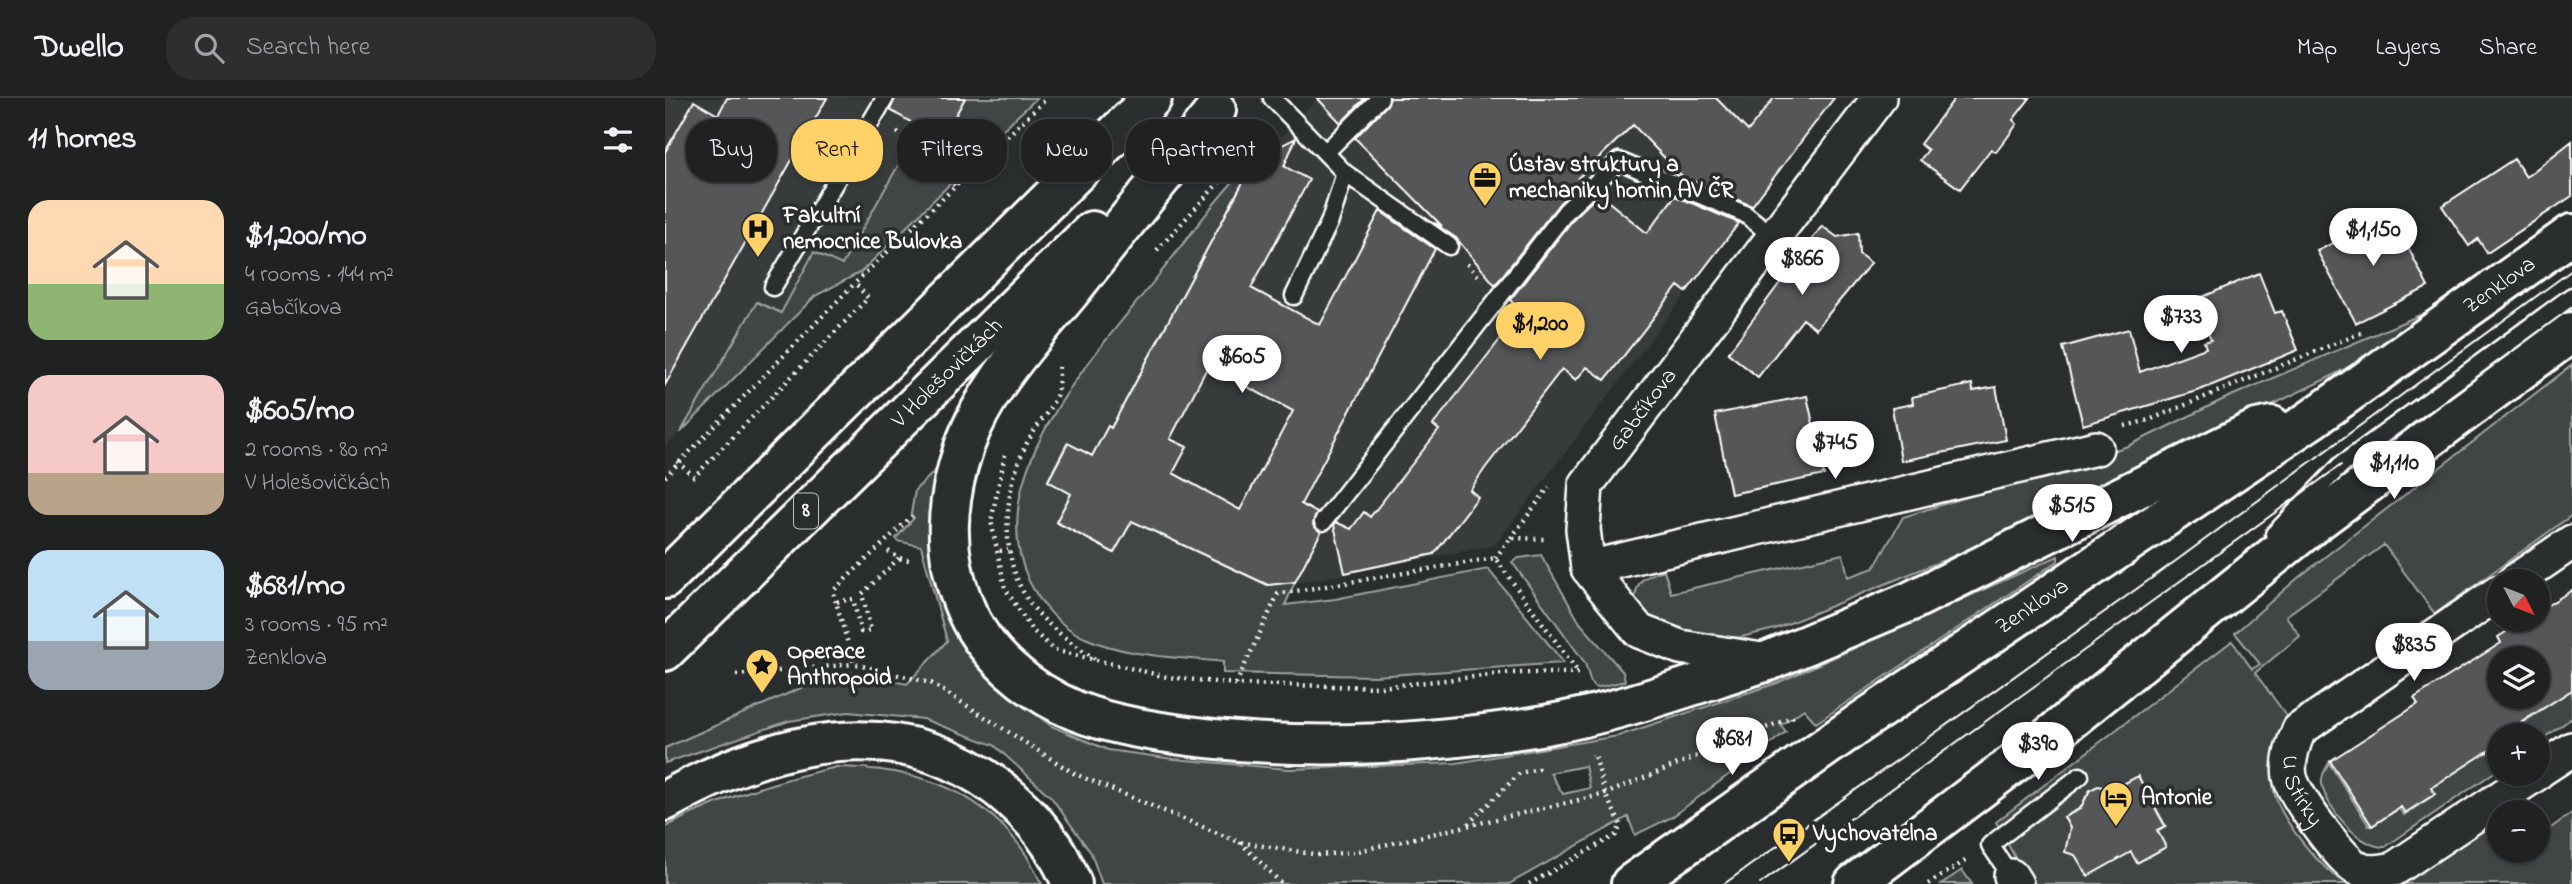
<!DOCTYPE html>
<html lang="en">
<head>
<meta charset="utf-8">
<style>
	:root { --surface:#202222; --page:#2d2f2f; --text:#f1f3f6; --muted:#a2a4a5; --line:#3d3f40; --accent:#ffd166 }
	body { margin:0; font-family:"Indie Flower",sans-serif; background:var(--page); color:var(--text); height:100vh; display:flex; flex-direction:column; font-size:26px; white-space:nowrap }
	* { box-sizing:border-box; margin:0 }
	p { font-size:23px; color:var(--muted) }
	.icon { flex:none; width:38px; height:38px; fill:none; stroke:currentColor; stroke-width:2; stroke-linecap:round; stroke-linejoin:round }
	.map { position:relative; flex:1; overflow:hidden }
	.sheet { display:flex; flex-direction:column; background:var(--surface); width:665px }
	.sheet>* { flex:none }
	.banner { position:absolute; left:21px; top:21px; width:665px; height:63px; display:flex; gap:14px }
	.needle { width:46px; rotate:132deg }
	.controls { position:absolute; left:1822px; top:471px; display:grid; gap:14px }
	.controls a { display:grid; place-items:center; width:63px; height:63px; border-radius:50%; background:var(--surface); box-shadow:0 2px 5px #0004,0 0 0 2px var(--line); font-size:35px }
	.price { position:absolute; translate:-50% -60px; padding:0 16px; border-radius:24px; background:#fff; color:#222; font-size:23px; line-height:46px; filter:drop-shadow(0 2px 4px #0008) }
	.price::after { content:''; position:absolute; left:50%; top:42px; width:21px; height:16px; margin-left:-10px; background:inherit; clip-path:polygon(0 0,100% 0,50% 100%) }
	.price.current { background:var(--accent); color:#111 }
	ul { padding:0; list-style:none }
	li { display:flex; align-items:center; gap:21px; height:175px; padding:0 28px }
	li span { display:grid; place-items:center; flex:none; width:196px; height:140px; border-radius:21px; color:#555 }
	li>.icon { margin-inline-start:auto }
	span .icon { width:84px; height:84px; fill:#fffc; stroke-width:1 }
	li b { font-size:30px }
	h2 { display:flex; justify-content:space-between; align-items:center; height:84px; padding:0 28px; font-size:30px }
	.tag { padding:0 24px; border-radius:28px; background:var(--surface); box-shadow:0 2px 5px #0004,0 0 0 2px var(--line); font-size:24px; line-height:63px }
	.tag.current { background:var(--accent); color:#111 }
	header { display:flex; align-items:center; gap:42px; box-sizing:border-box; height:98px; padding:0 35px; background:var(--surface); border-bottom:2px solid var(--line) }
	header strong { font-size:33px }
	nav { display:flex; gap:38px; margin-inline-start:auto; font-size:24px }
	.search { width:490px; height:63px; background:var(--page); display:flex; align-items:center; gap:18px; box-sizing:border-box; padding:0 24px; border-radius:28px; color:var(--muted); font-size:26px }
	main { display:flex; flex:1; min-height:0 }
	.map>svg:first-child { display:block }
</style>
</head>
<body>
<header>
<strong>Dwello</strong>
<div class="search"><svg class="icon" aria-label="search" viewBox="0 0 24 24"><circle cx="10" cy="10" r="6"/><path d="M15 15l6 6"/></svg>Search here</div>
<nav><a>Map</a><a>Layers</a><a>Share</a></nav>
</header>
<main>
<section class="sheet">
<h2>11 homes<svg class="icon" aria-label="filters" viewBox="0 0 24 24"><path d="M4 7h16M4 17h16"/><circle cx="9" cy="7" r="2"/><circle cx="15" cy="17" r="2"/></svg></h2>
<ul>
<li><span style="background:linear-gradient(#ffd9b3 60%,#8fb573 0)"><svg class="icon" aria-label="home" viewBox="0 0 24 24"><path d="M3 11l9-7 9 7M6 9v11h12V9"/></svg></span><div><b>$1,200/mo</b><p>4 rooms · 144 m²</p><p>Gabčíkova</p></div></li>
<li><span style="background:linear-gradient(#f6c9c9 70%,#b9a48a 0)"><svg class="icon" aria-label="home" viewBox="0 0 24 24"><path d="M3 11l9-7 9 7M6 9v11h12V9"/></svg></span><div><b>$605/mo</b><p>2 rooms · 80 m²</p><p>V Holešovičkách</p></div></li>
<li><span style="background:linear-gradient(#bfe0f5 65%,#9aa5b1 0)"><svg class="icon" aria-label="home" viewBox="0 0 24 24"><path d="M3 11l9-7 9 7M6 9v11h12V9"/></svg></span><div><b>$681/mo</b><p>3 rooms · 95 m²</p><p>Zenklova</p></div></li>
</ul>
</section>
<div class="map">
<svg width="1907" height="786" viewBox="0 0 1907 786">
	<rect width="100%" height="100%" fill="#2a2d2e"/>
	<filter id="ink" filterUnits="userSpaceOnUse"><feTurbulence type="fractalNoise" baseFrequency=".0143" numOctaves="2"/><feDisplacementMap in="SourceGraphic" scale="14" xChannelSelector="R" yChannelSelector="G"/><feConvolveMatrix kernelMatrix="1 2 1 2 8 2 1 2 1" color-interpolation-filters="sRGB"/></filter>
	<g filter="url(#ink)">
		<path fill="#373a3b" d="M0,0H345L0,349Z
			M652,0H1169L830,447L654,481L396,523L378,507L367,489L356,466L352,441V408L362,371L379,335L417,273L576,74L604,52Z"/>
		<path fill="#414445" stroke="#a0a2a2" stroke-width="2" fill-rule="evenodd" d="M300,0H372L293,73L295,76L196,174L150,198L15,335L92,204L116,215L149,154L177,167L247,43L257,31L277,42Z
			M591,60L446,330L443,329L427,358L402,345L383,382L406,396L391,424L449,455L467,423L602,487L630,484L620,507L670,501L823,471L899,565L710,578L558,575V564C511,559 461,559 418,539C394,528 375,505 364,483C314,376 432,255 493,178C525,138 554,95 591,60Z
			M1799,198L1734,241L1665,279L1306,451L1110,531L1076,539L1034,541L987,523L970,501C972,480 980,479 999,472L1006,495L1178,456L1183,479L1209,470L1238,419L1463,348L1559,301Z
			M1907,267V417L1770,516L1719,447L1621,518L1635,538L1590,575L1627,625C1617,640 1606,675 1609,693C1615,722 1657,773 1683,786H1364L1331,724L1567,543L1587,571L1595,566L1570,535L1634,479ZM1425,693L1444,694L1491,710L1501,728L1466,754L1423,778L1410,757V739L1399,719L1419,708L1420,700Z
			M269,374L263,448L273,491L354,603L386,628L443,652L509,661L624,671L791,665L953,638L1112,585L1393,458V463L1151,625L1139,611L1116,627L1121,634L1007,719L970,737L963,719L844,786H437L426,755L386,699L329,647L258,621L183,614L124,623L0,665V650L138,589L183,574L242,586L282,543L256,448L232,443L231,440L249,420L246,416L250,392ZM920,668L925,690L898,696L885,675Z
			M876,457L915,525L958,574L960,583L931,590L926,585L920,565L847,464L854,460Z
			M1902,589L1907,593V620L1873,644L1872,637H1850L1848,631L1876,613L1873,607Z
			M1834,648V671L1720,749C1696,751 1660,709 1657,686C1656,678 1660,672 1664,665L1704,728L1734,711L1739,717L1768,698L1764,691L1792,673L1789,667L1819,650L1823,655Z
			M172,669C245,670 309,687 355,748C364,759 370,774 377,786H0V729C53,701 113,682 172,669Z
			M1834,714V752H1872L1873,739L1907,715V786H1708Z
			M1297,772L1307,786H1276Z"/>
		<path fill="#555758" stroke="#fff" stroke-width="2" fill-rule="evenodd" d="M62,0H162L0,287V54L29,3L53,17Z
			M230,0H300L277,42L225,12Z
			M652,0H700L676,25Z
			M725,0H1051L1083,33L1109,0H1169L1087,108L1018,79L968,27L913,80L917,83L894,106L830,187L791,140L769,125L777,128L690,40L722,7Z
			M1290,0H1365L1348,22L1352,26L1342,40L1331,54L1326,51L1295,91L1255,62L1263,52L1255,46Z
			M631,40L619,68L644,82L586,190L655,227L715,113L770,151L636,406L652,415L648,427L656,434L630,484L603,487L467,423L449,455L391,424L406,396L383,383L403,345L427,358L443,328L446,330L591,60ZM543,268L628,313L575,412L508,375L522,349L505,341Z
			M1907,43V98L1822,155L1813,141L1804,148L1777,108L1849,61L1861,79Z
			M934,96L982,135L1010,98L1074,125L1021,194L1013,188L940,282L922,269L911,282L897,271L821,369L805,392L813,399L769,456L680,475L669,427L671,424L686,431L699,414L705,419L774,332L768,327L855,216L845,208L848,205L845,202L910,119Z
			M1726,115L1763,189L1691,225L1652,153L1670,144L1669,141Z
			M1157,128L1172,139L1193,135L1194,156L1206,165L1151,231L1138,221L1093,279L1063,255Z
			M1594,175L1610,215L1617,213L1633,252L1535,292L1418,327L1398,249L1464,231L1475,274L1541,250L1539,244L1546,242L1530,202Z
			M1307,286L1308,293L1331,289L1341,342L1236,363L1227,310L1248,306L1247,299Z
			M1142,298L1159,377L1066,396L1050,316Z
			M1907,492V592L1849,629L1852,634L1848,637H1834V646L1766,690L1770,696L1740,715L1736,709L1707,728L1665,663L1753,606L1749,600L1836,545L1833,539L1860,522H1872V514ZM1834,560H1872V598H1834Z
			M1473,678L1500,728L1492,732L1501,749L1472,765L1466,754L1423,778L1410,757L1400,754L1405,730L1399,719L1415,711L1425,692L1433,688L1449,691Z"/>
		<g fill="none" stroke-linecap="round" stroke-linejoin="round">
			<defs>
				<path id="service" d="M607,0L680,75L665,123L629,198
					M662,53L715,0
					M680,75L784,148
					M108,189L220,0
					M658,424L902,112L954,63L1080,116L1109,139
					M1609,436L1676,367L1907,198
					M1346,778L1325,747L1415,678"/>
				<g id="minor">
					<path d="M923,470L1431,350"/>
					<path d="M1850,483L1907,444"/>
					<path id="s1" d="M1834,494L1634,632C1628,646 1622,663 1625,679C1629,698 1675,760 1692,770C1703,777 1717,773 1729,771L1871,676"/>
					<path id="s2" d="M1103,563L1015,549L974,533L923,470L918,431L921,387L1214,0"/>
					<path d="M1872,674L1907,651"/>
					<path d="M1346,778L1351,786"/>
				</g>
				<g id="secondary">
					<path d="M1103,563L1244,504L1592,331L1607,328"/>
					<path id="s3" d="M966,786L1200,621L1647,321L1907,136"/>
					<path d="M1189,786L1380,642L1651,424L1907,234"/>
				</g>
				<g id="primary">
					<path d="M551,12C502,73 453,133 405,194C365,242 320,289 299,349C281,402 277,453 298,505C317,555 363,593 411,613C446,627 487,633 524,638C642,653 763,647 880,627C956,614 1030,586 1103,563"/>
					<path d="M0,481L487,0"/>
					<path id="s4" d="M0,553L427,133"/>
					<path d="M0,703C105,644 229,611 333,690C366,716 392,748 407,786"/>
				</g>
			</defs>
			<use href="#service" stroke="#fff" stroke-width="21"/>
			<use href="#minor" stroke="#fff" stroke-width="38"/>
			<use href="#secondary" stroke="#fff" stroke-width="44"/>
			<use href="#primary" stroke="#fff" stroke-width="44"/>
			<path stroke="#fff" stroke-width="4.5" stroke-dasharray="2 5" stroke-linecap="butt" d="M232,34L247,43L291,89
				M492,152L602,32
				M802,166L815,180
				M394,269C394,277 394,288 392,296C386,312 367,333 359,351C338,397 334,462 365,505C381,528 407,545 430,561
				M1460,328L1484,322L1698,234
				M340,357L326,423L340,490L366,531L389,552L502,579L571,586L715,589L846,575H914
				M13,363L29,379L203,200L190,185
				M0,379L190,185L382,0
				M846,440L884,389
				M223,453L234,460L248,463
				M335,453L343,452
				M234,460L197,496L206,532L196,534L188,501L171,504L189,566L266,585L410,676L574,744L654,757L689,754L940,696L1127,619L1129,623
				M830,460L846,440L880,441
				M171,504L168,493L247,418
				M71,577L189,566
				M571,586L613,496L830,460L913,574
				M803,726L855,675L878,670
				M575,744L617,786
				M864,786L951,737L956,727L940,696L930,657L927,658
				M1263,786L1302,762"/>
			<use href="#service" stroke="#2a2d2e" stroke-width="16"/>
			<use href="#minor" stroke="#2a2d2e" stroke-width="33"/>
			<use href="#secondary" stroke="#2a2d2e" stroke-width="38"/>
			<use href="#primary" stroke="#2a2d2e" stroke-width="38"/>
			<path stroke="#fff" stroke-width="2" d="M1059,786L1512,462L1907,172
				M1095,786L1676,367"/>
		</g>
	</g>
	<defs>
		<symbol id="office-pin" viewBox="-11 -11 22 30"><path d="M0 17L-7.5 6A9.5 9.5 0 1 1 7.5 6Z" fill="#ffd166" stroke="#2a2d2e"/><path d="M-6-3h4V-5.5h4V-3h4V5H-6ZM-1-4.5V-3h2v-1.5ZM-6 0V1H6V0Z" fill="#111"/></symbol>
		<symbol id="hospital-pin" viewBox="-11 -11 22 30"><path d="M0 17L-7.5 6A9.5 9.5 0 1 1 7.5 6Z" fill="#ffd166" stroke="#2a2d2e"/><path d="M-5-5h3v3.5h4V-5h3V5h-3V1.5h-4V5h-3Z" fill="#111"/></symbol>
		<symbol id="sight-pin" viewBox="-11 -11 22 30"><path d="M0 17L-7.5 6A9.5 9.5 0 1 1 7.5 6Z" fill="#ffd166" stroke="#2a2d2e"/><path d="M0-6L1.8-2.2L6-1.7L2.9 1.2L3.7 5.4L0 3.3L-3.7 5.4L-2.9 1.2L-6-1.7L-1.8-2.2Z" fill="#111"/></symbol>
		<symbol id="hotel-pin" viewBox="-11 -11 22 30"><path d="M0 17L-7.5 6A9.5 9.5 0 1 1 7.5 6Z" fill="#ffd166" stroke="#2a2d2e"/><path d="M-6-4.5h1.5V1H6V5H4.5V3h-9V5H-6ZM-4 0a1.8 1.8 0 1 1 3.6 0ZM.5 0V-2.5h3Q6-2.5 6 0Z" fill="#111"/></symbol>
		<symbol id="bus-pin" viewBox="-11 -11 22 30"><path d="M0 17L-7.5 6A9.5 9.5 0 1 1 7.5 6Z" fill="#ffd166" stroke="#2a2d2e"/><path d="M-5-6H5V4H4V6H2V4H-2V6H-4V4H-5ZM-3.5-4V0h7V-4ZM-3.5 1.2v1.5H-2V1.2ZM2 1.2v1.5H3.5V1.2Z" fill="#111"/></symbol>
	</defs>
	<g fill-rule="evenodd">
		<use href="#office-pin" x="801" y="61" width="38" height="52"/>
		<use href="#hospital-pin" x="74" y="112" width="38" height="52"/>
		<use href="#sight-pin" x="78" y="548" width="38" height="52"/>
		<use href="#hotel-pin" x="1432" y="681" width="38" height="52"/>
		<use href="#bus-pin" x="1105" y="717" width="38" height="52"/>
	</g>
	<g text-anchor="middle" dominant-baseline="central" stroke-width="7" stroke-linejoin="round" paint-order="stroke">
		<rect fill="#2a2d2e" stroke="#bfc0c0" stroke-width="2" x="129" y="395.5" width="24" height="35" rx="5"/>
		<g font-size="21" font-weight="bold" fill="#fff">
			<text x="141" y="413">8</text>
		</g>
		<g font-size="23" font-weight="bold" fill="#fff" stroke="#2a2d2e" text-anchor="start">
			<text x="844" y="67">Ústav struktury a<tspan x="844" dy="26">mechaniky hornin AV ČR</tspan></text>
			<text x="118" y="118">Fakultní<tspan x="118" dy="26">nemocnice Bulovka</tspan></text>
			<text x="122" y="554">Operace<tspan x="122" dy="26">Anthropoid</tspan></text>
			<text x="1476" y="700">Antonie</text>
			<text x="1148" y="736">Vychovatelna</text>
		</g>
		<g font-size="23" fill="#fff" stroke="#2a2d2e">
			<text stroke="none"><textPath href="#s3" startOffset="1055">Zenklova</textPath></text>
			<text stroke="none"><textPath href="#s4" startOffset="396">V Holešovičkách</textPath></text>
			<text stroke="none"><textPath href="#s2" startOffset="392">Gabčíkova</textPath></text>
			<text stroke="none"><textPath href="#s3" startOffset="488">Zenklova</textPath></text>
			<text stroke="none"><textPath href="#s1" startOffset="308">U Stírky</textPath></text>
		</g>
	</g>
</svg>
<div class="controls">
<a><svg class="needle" viewBox="-14 -14 28 28"><path d="M0-13l5 13h-10z" fill="#e53935"/><path d="M0 13l5-13h-10z" fill="#a2a4a5"/></svg></a>
<a><svg class="icon" aria-label="layers" viewBox="0 0 24 24"><path d="M12 4l9 5-9 5-9-5zM3 14l9 5 9-5"/></svg></a>
<a>+</a>
<a>−</a>
</div>
<b class="price" style="left:1708px;top:170px">$1,150</b>
<b class="price" style="left:1137px;top:199px">$866</b>
<b class="price" style="left:1516px;top:257px">$733</b>
<b class="price current" style="left:875px;top:264px">$1,200</b>
<b class="price" style="left:577px;top:297px">$605</b>
<b class="price" style="left:1170px;top:383px">$745</b>
<b class="price" style="left:1729px;top:403px">$1,110</b>
<b class="price" style="left:1407px;top:446px">$515</b>
<b class="price" style="left:1749px;top:585px">$835</b>
<b class="price" style="left:1067px;top:679px">$681</b>
<b class="price" style="left:1373px;top:684px">$390</b>
<div class="banner">
<a class="tag">Buy</a>
<a class="tag current">Rent</a>
<a class="tag">Filters</a>
<a class="tag">New</a>
<a class="tag">Apartment</a>
</div>
</div>
</main>
</body>
</html>
